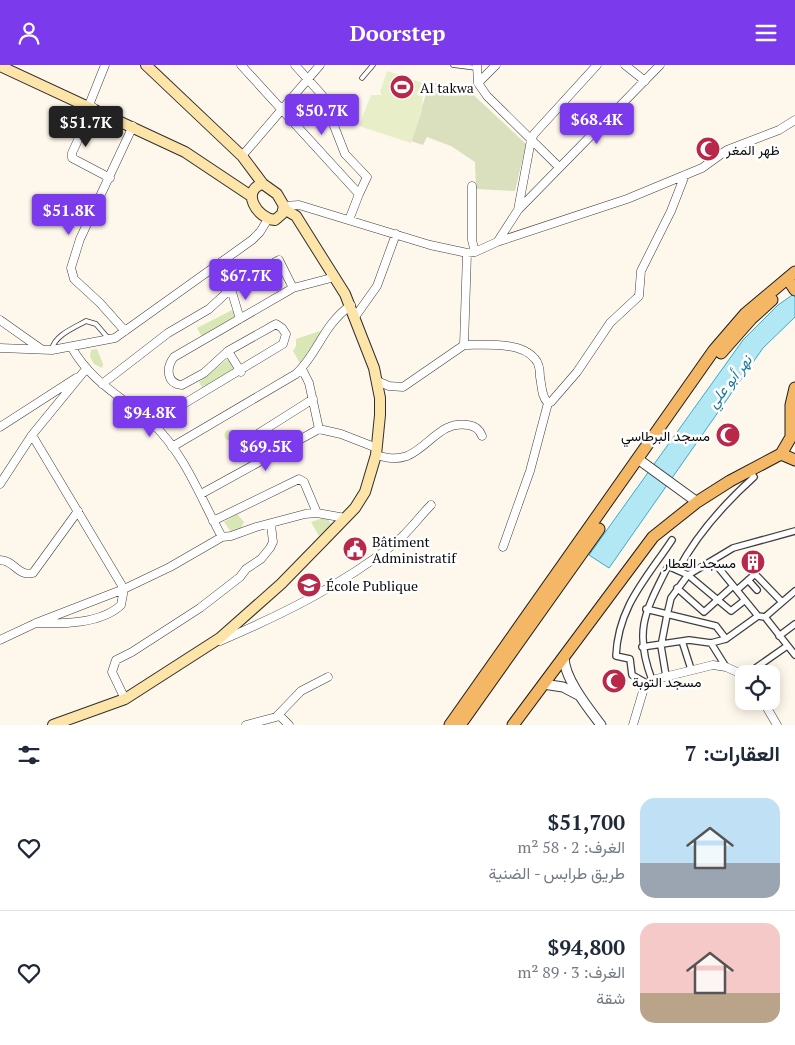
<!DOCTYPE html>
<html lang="ar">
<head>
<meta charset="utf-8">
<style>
	:root { --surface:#fff; --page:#f2f2f3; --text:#1f2937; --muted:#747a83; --line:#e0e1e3; --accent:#7c3aed }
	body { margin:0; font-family:"PT Serif",Vazirmatn,serif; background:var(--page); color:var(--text); direction:rtl; height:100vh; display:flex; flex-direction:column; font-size:19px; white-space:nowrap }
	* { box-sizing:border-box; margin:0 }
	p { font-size:16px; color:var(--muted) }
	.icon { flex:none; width:28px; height:28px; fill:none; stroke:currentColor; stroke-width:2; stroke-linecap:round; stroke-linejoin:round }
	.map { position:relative; height:660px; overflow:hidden; direction:ltr }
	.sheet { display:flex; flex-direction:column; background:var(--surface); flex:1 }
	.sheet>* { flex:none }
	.buttons { position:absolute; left:735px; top:600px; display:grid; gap:10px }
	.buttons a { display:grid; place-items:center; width:45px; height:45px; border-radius:10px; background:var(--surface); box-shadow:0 2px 12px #0003; font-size:25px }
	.price { position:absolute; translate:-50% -42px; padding:0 11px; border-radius:5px; background:var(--accent); color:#fff; font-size:16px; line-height:32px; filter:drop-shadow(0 1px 2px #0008) }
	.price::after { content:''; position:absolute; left:50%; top:30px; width:15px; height:11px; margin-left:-8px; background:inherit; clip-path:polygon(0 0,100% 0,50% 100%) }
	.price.selected { background:#222; color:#fff }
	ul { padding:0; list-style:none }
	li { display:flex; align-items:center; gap:15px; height:125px; padding:0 15px }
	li+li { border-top:1px solid var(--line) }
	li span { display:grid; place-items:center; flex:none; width:140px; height:100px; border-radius:15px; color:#555 }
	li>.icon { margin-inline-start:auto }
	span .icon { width:60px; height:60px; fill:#fffc; stroke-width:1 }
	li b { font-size:21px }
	h2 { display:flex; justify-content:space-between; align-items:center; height:60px; padding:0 15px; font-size:21px }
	header { display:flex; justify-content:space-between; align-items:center; height:65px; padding:0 15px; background:var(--accent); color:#fff; font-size:22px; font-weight:700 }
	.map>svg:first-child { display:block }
</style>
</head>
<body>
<header><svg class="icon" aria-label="menu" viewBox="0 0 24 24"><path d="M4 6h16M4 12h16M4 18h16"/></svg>Doorstep<svg class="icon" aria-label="person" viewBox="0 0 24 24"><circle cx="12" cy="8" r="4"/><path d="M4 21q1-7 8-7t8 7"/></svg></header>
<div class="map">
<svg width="795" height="660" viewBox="0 0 795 660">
	<rect width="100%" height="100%" fill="#fef7eb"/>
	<path fill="#d9e7b6" d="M232,245L237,253L202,272L197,263Z
		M323,265L300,298L293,286L296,281V274Z
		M97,284L103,299L102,303L94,299L90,292L91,285Z
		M229,293L237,307L204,326L199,317Z
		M224.5 370a5.5 5.5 0 1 1 11 0a5.5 5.5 0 1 1-11 0Z
		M266,374L272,375L279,386L266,393L259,381Z
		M237,449L244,457L240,465L231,467L224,457Z
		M326,452L332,460L319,471L311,457Z"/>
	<path fill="#dadfbe" d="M430,17L466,23L526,79L515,126L476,124L475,97L451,81L427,72L423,80L411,76Z"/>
	<path fill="#e8efc8" d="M387,6L423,18L422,46L411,78L359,61L371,30H382L380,27Z"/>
	<path fill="#b2e7f4" stroke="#3baac9" d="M795,228V252L763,283L609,503L589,490L743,275L778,240Z"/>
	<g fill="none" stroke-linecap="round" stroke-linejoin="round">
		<defs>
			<path id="service" d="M453,0L477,3
				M362,13L373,0
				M52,284C55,270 74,263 86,256L96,259L108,273"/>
			<path id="pedestrian" d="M713,496L758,551L765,552L795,590
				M678,505C697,469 724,439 754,412L750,407
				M748,515L757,525
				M677,523L704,547L733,521
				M737,525L755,509L782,537
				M646,544L716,561L726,574
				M765,552L795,526
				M779,571L795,559
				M682,576L691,604
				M711,578L726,602
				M642,582L689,575L711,578L726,574L758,551
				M747,609L787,581
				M666,611L661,581L667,550L671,533L688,510L733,483L795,466
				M652,615C633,565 646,545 668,501L688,510L731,546L745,535
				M648,619L632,610L630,594L616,591C618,542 646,514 672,475"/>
			<path id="minor" d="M241,0L359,129L349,155
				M295,0L322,30L345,89L367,112L359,129
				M477,0L478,18L487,31L559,102
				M625,0L645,16
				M478,18L496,0
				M89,40L105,0
				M93,42L72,88V93L110,113
				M242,91L320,0
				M472,121V175L475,187
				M284,141L299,140L430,180L467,188L475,187L497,177L627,134L702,103L727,85L779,65L795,55
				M518,145L531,75L534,69L597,0
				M498,176L518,145L660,0
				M293,223L335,212
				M231,224L240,254
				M355,252L377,221L396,169
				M0,255L41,284
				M125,266L100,238L74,214L71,203L80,174L133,61
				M464,280C484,280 521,276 535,294C539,298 540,307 540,312C542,321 541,331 548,338L551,337L577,307L610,258L639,231L641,206L671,146L685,110
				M0,283L52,285L115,273L252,175L260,167L268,154
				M72,283C91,317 124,333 152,358C185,389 201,434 222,472
				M228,286L241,307
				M302,304L309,318L319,364L341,369L377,383
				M377,316L389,321L403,322L464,280L467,188
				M102,319L168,268L209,244L236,219L279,195L293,223L174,292C166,302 166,319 182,320L204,308L228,286L276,259L282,263L286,269L283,279L152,358
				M0,362L76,313
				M172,382L296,309C319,287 322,261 351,240
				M376,390C387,393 396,395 407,391C429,382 441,355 468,360C475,361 480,365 482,371
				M266,395L256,380V370L313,334
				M0,419L32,370L86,304
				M201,429L319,364
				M213,456L299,414L304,417L317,448
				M503,482L530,406L548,338
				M0,495C14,495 18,512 33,508L78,446
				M36,558C62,559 101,559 121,540L124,524L170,502L222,472L231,471L256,462L305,449L317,448L345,453
				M0,575L36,558L124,524L32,370
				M220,576C281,550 342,520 394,479C408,468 419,452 431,440
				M125,634L112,607L116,595L132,587L200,543L240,512L246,504L261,494L270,483L273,477L271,460
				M763,636L777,660
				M277,651L301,626L328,612
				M246,660L280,651L289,660
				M633,660L644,623L652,615L713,600L726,602L744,610"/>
			<path id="tertiary" d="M638,394L697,437
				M564,592C564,613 588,643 601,660
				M543,619L563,622L580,631"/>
			<path id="secondary" d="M146,0L242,91L263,119
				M0,1L185,87L251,131
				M263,119L277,129L284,141L282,149L275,155C257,154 240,125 263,119Z
				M53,660L125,634L220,573L281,519L323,476L355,443L365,427L376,390L380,350V333L374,303L345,229L296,151L284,144"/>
			<path id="primary" d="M791,219L795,225
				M721,288L751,254L772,235
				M781,389L795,395
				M450,660L714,285L745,249L795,207
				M460,660L599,464
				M513,660L653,472L697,437L730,416L781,389L791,372V340L795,323"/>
		</defs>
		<use href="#service" stroke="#3f3f3f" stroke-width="5.5"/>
		<use href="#pedestrian" stroke="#3f3f3f" stroke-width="8"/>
		<use href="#minor" stroke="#3f3f3f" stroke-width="9"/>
		<use href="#tertiary" stroke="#3f3f3f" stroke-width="11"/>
		<use href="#secondary" stroke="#2e2e2e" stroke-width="12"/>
		<use href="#primary" stroke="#1d1d1d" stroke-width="13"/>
		<use href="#service" stroke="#fff" stroke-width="4"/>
		<use href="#pedestrian" stroke="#fff" stroke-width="5.5"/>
		<use href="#minor" stroke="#fff" stroke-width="8"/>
		<use href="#tertiary" stroke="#fff" stroke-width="9"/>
		<use href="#secondary" stroke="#fde4a8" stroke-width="10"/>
		<use href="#primary" stroke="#f4b765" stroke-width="11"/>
	</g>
	<defs>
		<symbol id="stadium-disc" viewBox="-11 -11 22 22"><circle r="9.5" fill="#b72849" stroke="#fff"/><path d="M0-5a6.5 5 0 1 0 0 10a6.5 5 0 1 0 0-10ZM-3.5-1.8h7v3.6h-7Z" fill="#fff"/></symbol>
		<symbol id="mosque-disc" viewBox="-11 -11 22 22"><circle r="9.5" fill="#b72849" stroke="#fff"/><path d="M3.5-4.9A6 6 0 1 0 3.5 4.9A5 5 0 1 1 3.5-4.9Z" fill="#fff"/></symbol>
		<symbol id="civic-disc" viewBox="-11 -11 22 22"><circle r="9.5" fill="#b72849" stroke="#fff"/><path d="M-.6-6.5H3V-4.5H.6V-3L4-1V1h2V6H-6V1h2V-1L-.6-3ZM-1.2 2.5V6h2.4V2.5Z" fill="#fff"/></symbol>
		<symbol id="building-disc" viewBox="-11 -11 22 22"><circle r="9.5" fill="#b72849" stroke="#fff"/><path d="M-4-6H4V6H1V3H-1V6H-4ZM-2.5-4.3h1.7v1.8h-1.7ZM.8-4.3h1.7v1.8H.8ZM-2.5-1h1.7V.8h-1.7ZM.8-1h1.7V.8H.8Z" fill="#fff"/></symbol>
		<symbol id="school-disc" viewBox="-11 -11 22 22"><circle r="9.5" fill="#b72849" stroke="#fff"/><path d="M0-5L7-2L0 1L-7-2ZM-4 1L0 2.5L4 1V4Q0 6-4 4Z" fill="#fff"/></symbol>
	</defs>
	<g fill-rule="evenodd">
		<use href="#stadium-disc" x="388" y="8" width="28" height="28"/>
		<use href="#mosque-disc" x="694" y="70" width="28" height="28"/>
		<use href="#mosque-disc" x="714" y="356" width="28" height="28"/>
		<use href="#civic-disc" x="341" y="470" width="28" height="28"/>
		<use href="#building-disc" x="739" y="483" width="28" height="28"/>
		<use href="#school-disc" x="295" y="506" width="28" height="28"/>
		<use href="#mosque-disc" x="600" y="602" width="28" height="28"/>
	</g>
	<g text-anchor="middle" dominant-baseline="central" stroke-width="5" stroke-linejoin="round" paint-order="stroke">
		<g font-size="14" fill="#0c0c0c" stroke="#fff" text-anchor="start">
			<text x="420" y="22">Al takwa</text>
			<text x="726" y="84">ظهر المغر</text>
			<text x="710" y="370" text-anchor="end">مسجد البرطاسي</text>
			<text x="372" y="476">Bâtiment<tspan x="372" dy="16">Administratif</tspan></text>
			<text x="736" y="497" text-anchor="end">مسجد العطار</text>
			<text x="326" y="520">École Publique</text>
			<text x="632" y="616">مسجد التوبة</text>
		</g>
		<g font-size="15" font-style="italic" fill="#197999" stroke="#fff">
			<text transform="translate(729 316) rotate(-52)">نهر أبو علي</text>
		</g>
	</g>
</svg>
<div class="buttons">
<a><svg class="icon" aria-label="locate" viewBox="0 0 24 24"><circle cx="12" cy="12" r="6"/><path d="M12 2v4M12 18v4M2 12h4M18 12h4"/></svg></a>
</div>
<b class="price" style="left:322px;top:71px">$50.7K</b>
<b class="price" style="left:597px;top:80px">$68.4K</b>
<b class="price selected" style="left:86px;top:83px">$51.7K</b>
<b class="price" style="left:69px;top:171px">$51.8K</b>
<b class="price" style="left:246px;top:236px">$67.7K</b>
<b class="price" style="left:150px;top:373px">$94.8K</b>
<b class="price" style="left:266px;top:407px">$69.5K</b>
</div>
<section class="sheet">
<h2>العقارات: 7<svg class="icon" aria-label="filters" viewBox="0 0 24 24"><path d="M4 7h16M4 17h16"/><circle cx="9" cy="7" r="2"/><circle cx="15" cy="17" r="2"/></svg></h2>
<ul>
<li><span style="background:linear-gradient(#bfe0f5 65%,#9aa5b1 0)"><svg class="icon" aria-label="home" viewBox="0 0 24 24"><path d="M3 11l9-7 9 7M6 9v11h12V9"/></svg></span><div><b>$51,700</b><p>الغرف: 2 · 58 m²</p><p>طريق طرابس - الضنية</p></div><svg class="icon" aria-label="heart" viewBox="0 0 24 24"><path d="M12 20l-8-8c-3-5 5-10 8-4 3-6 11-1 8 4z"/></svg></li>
<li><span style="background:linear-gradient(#f6c9c9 70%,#b9a48a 0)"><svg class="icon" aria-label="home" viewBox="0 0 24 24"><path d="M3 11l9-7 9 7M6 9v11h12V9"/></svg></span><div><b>$94,800</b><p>الغرف: 3 · 89 m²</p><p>شقة</p></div><svg class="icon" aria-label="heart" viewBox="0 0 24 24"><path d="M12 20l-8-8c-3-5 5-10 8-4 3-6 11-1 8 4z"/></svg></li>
</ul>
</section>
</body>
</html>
